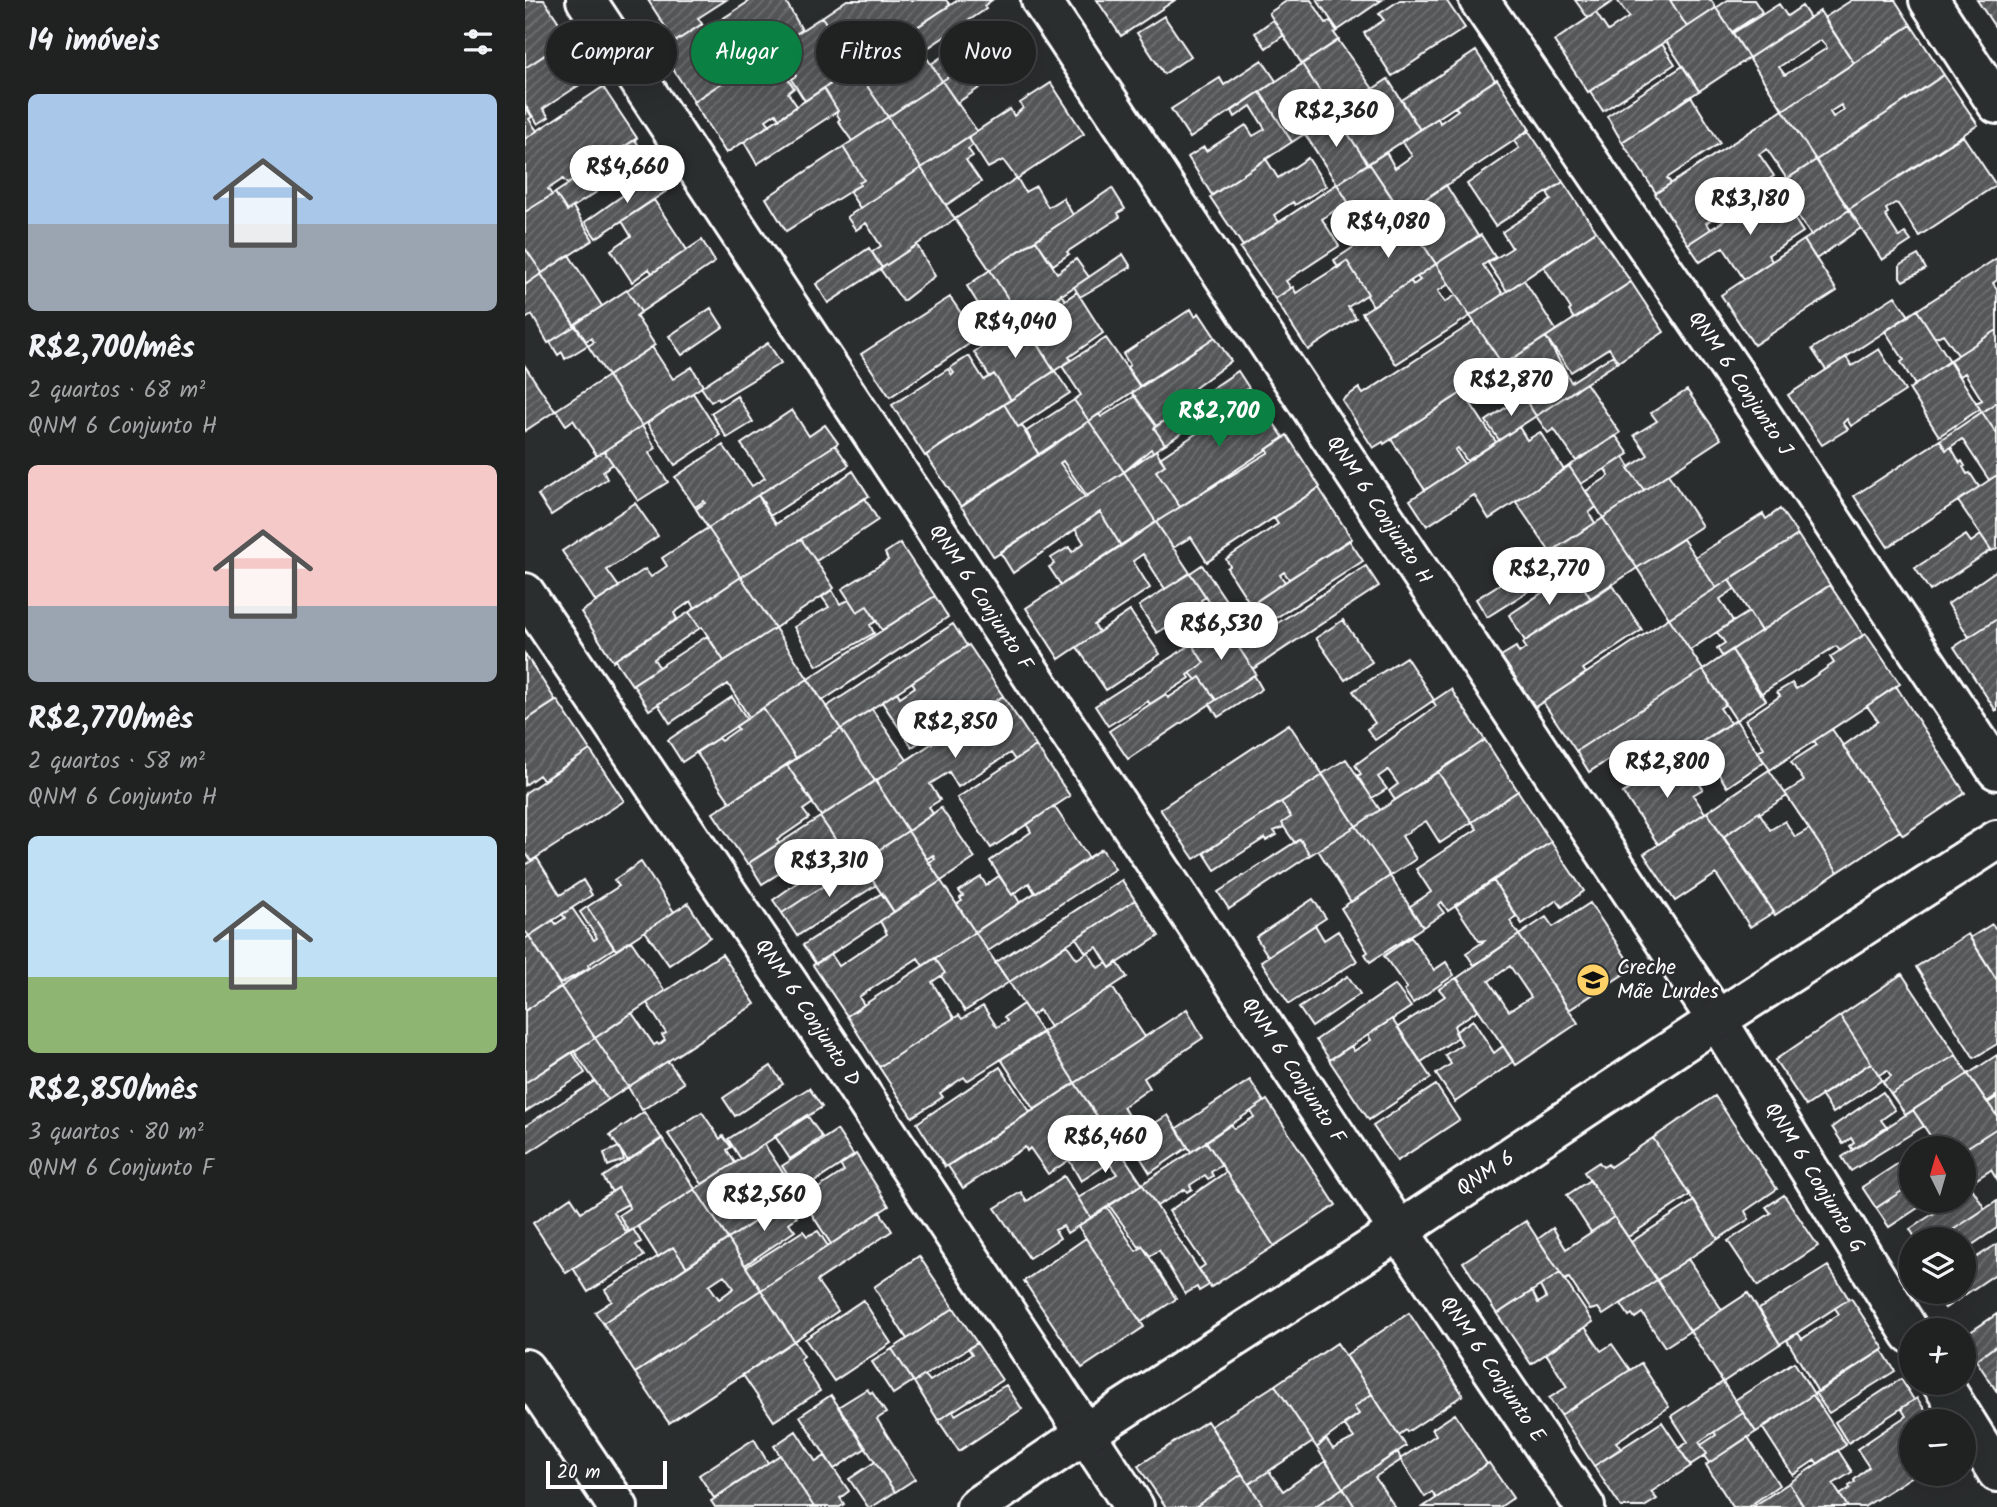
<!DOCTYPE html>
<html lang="pt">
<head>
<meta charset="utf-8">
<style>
	:root { --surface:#202222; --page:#2d2f2f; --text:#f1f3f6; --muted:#a2a4a5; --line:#3d3f40; --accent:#0b8043 }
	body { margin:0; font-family:Kalam,sans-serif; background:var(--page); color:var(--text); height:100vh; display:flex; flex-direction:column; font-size:26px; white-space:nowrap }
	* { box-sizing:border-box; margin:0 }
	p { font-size:23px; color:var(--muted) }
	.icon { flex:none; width:38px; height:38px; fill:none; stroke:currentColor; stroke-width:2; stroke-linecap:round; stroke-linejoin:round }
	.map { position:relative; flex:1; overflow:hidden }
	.sheet { display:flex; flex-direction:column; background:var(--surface); width:525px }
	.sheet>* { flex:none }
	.guide { position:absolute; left:21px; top:21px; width:665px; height:63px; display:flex; gap:14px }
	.needle { width:46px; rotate:355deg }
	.tools { position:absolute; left:1374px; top:1136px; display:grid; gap:14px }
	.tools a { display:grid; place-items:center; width:77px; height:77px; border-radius:50%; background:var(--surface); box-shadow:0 7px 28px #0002,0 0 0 2px var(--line); font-size:35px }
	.scale { position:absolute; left:21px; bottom:18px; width:121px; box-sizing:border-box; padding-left:7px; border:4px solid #fff; border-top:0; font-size:19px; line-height:24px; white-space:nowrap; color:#fff; -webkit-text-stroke:5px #2a2d2e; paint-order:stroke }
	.price { position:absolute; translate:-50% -60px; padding:0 16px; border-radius:24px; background:#fff; color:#222; font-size:23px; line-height:46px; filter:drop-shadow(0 2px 4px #0008) }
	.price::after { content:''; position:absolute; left:50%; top:42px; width:21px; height:16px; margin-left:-10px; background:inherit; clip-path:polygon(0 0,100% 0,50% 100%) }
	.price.on { background:var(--accent); color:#fff }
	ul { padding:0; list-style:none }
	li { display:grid; align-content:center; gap:14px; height:371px; padding:0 28px }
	li span { display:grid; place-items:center; height:217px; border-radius:10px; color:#555 }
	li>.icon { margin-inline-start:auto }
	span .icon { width:126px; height:126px; fill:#fffc; stroke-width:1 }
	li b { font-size:30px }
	h2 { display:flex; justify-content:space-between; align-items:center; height:84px; padding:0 28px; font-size:30px }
	.pill { padding:0 24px; border-radius:32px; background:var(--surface); box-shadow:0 7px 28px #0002,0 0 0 2px var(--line); font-size:24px; line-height:63px }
	.pill.on { background:var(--accent); color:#fff }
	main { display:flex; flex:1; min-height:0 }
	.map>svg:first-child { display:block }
</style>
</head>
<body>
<main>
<section class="sheet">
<h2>14 imóveis<svg class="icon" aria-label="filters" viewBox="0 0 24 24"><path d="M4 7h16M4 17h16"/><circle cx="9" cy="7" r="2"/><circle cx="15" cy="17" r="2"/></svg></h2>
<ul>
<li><span style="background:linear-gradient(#a9c7e8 60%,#9aa5b1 0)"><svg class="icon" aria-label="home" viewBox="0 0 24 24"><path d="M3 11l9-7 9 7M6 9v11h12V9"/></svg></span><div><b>R$2,700/mês</b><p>2 quartos · 68 m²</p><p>QNM 6 Conjunto H</p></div></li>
<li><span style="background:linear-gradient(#f6c9c9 65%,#9aa5b1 0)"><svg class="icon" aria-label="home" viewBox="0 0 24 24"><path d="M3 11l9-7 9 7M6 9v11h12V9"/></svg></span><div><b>R$2,770/mês</b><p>2 quartos · 58 m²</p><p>QNM 6 Conjunto H</p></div></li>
<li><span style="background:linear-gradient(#bfe0f5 65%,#8fb573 0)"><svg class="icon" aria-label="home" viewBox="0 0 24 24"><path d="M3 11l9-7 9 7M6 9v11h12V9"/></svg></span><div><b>R$2,850/mês</b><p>3 quartos · 80 m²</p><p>QNM 6 Conjunto F</p></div></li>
</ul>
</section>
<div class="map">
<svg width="1472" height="1507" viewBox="0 0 1472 1507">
	<defs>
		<pattern id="building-hatch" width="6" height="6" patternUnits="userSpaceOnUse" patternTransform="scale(1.75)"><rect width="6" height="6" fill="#555758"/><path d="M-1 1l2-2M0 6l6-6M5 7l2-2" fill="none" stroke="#6e7071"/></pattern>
	</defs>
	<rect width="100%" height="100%" fill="#2a2d2e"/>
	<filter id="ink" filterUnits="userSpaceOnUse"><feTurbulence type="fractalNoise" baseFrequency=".0143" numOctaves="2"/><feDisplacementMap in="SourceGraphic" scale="14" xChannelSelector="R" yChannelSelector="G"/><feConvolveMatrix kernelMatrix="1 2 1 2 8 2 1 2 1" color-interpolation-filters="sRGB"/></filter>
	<g filter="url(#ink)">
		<path fill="url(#building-hatch)" stroke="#fff" stroke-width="2" fill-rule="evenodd" d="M0,0H19L45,39L0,68Z
			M123,0H201L173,18L177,24L150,42Z
			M221,0H260L277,30L169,101L136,51L177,24L180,30L223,2Z
			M322,0H421L425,5L330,68L297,17Z
			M433,0H467L459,6L461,9L398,51L385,32Z
			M572,0H650L596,36Z
			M763,0H786L801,23L805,21L812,31L809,33L814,40L777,64L744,13Z
			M792,0H857L813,30Z
			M875,0H921L940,28L867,76L839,33L859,20L854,14Z
			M1050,0H1090L1063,18Z
			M1092,0H1145L1162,27L1063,92L1029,41L1071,13L1083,31L1104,17Z
			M1145,0H1186L1191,8L1162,27Z
			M1203,0H1229L1237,12L1207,32L1191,8Z
			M1327,0H1370L1386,25L1329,63L1299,18Z
			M1452,0H1472V30Z
			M1254,4L1262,16L1277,6L1285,18L1224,58L1208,33Z
			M1191,8L1224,58L1174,91L1141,41Z
			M1295,11L1329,63L1258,110L1224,58ZM1296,40L1302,48L1260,75L1254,67Z
			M639,16L666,56L639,74L612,33Z
			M297,17L330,68L280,101L266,79L271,76L251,47Z
			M748,20L759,35L741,48L730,33Z
			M467,23L479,40L417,81L406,64Z
			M1386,25L1419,75L1291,160L1258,110ZM1316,105L1319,110L1308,117L1305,112Z
			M385,32L417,81L363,117L330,68Z
			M490,33L504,54L432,103L417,81Z
			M44,39L68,76L18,109L24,117L13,124L0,105V68Z
			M813,40L848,89L810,114L777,64Z
			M1137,44L1150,64L1078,111L1065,91Z
			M951,51L970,80L895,130L877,100Z
			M248,57L269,88L263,93L272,106L254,119L251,113L241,120L245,125L201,153L168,102L223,66L226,72Z
			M737,60L751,81L665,138L646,109L695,78L699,85Z
			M777,64L810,114L767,142L735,92Z
			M1158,66L1174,91L1097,142L1082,116Z
			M330,68L363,117L327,141L313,121L315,119L311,113L313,111L299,88Z
			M1419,75L1453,125L1324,209L1291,160Z
			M863,79L895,130L843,164L810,114Z
			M972,79L1005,130L878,214L844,163L861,152L870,168L887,156L877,141L913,118L915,123L933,110L930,107Z
			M417,81L452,131L396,168L363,117Z
			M526,83L559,134L492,179L478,160L463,168L443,137L485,109L489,116L498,108L495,103Z
			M78,87L112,138L42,184L38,179L23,189L27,195L0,212V139Z
			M299,88L313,111L232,164L219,142Z
			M735,92L767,142L687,195L663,157L679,147L681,151L721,125L728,136L740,129L726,106L710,117L707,111Z
			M1166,96L1195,143L1142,178L1146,183L1131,193L1097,142Z
			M0,105L7,117L4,119L12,131L0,139Z
			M1258,110L1291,160L1262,179L1242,149L1234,154L1249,176L1238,183L1243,192L1235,196L1230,191L1181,223L1186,229L1163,244L1130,194Z
			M810,114L843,164L812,184L780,134Z
			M363,117L396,168L335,208L324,191L335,185L334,183L339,180L318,147Z
			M1003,130L1038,182L970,226L942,184L994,148L989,141Z
			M1438,136L1471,185L1394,236L1373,204L1370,203L1361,209L1363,213L1360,215L1374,237L1380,233L1386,241L1357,260L1324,209Z
			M443,137L448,145L443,149L448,156L441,160L456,182L421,205L396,168Z
			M110,140L123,159L42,211L30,193Z
			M318,147L339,180L334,183L335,185L261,231L241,198Z
			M783,158L801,186L770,205L768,202L749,215L754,222L718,246L685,197L741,159L753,178Z
			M1291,160L1324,210L1286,235L1252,185Z
			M844,163L878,215L845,237L812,184Z
			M396,168L430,219L357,268L347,252L356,246L341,223L331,230L322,217Z
			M131,172L143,190L71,238L60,222Z
			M492,178L500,192L511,186L523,207L538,198L548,215L465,270L430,219Z
			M1038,182L1071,231L982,291L963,263L987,248L977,232L1026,200L1022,193Z
			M812,184L823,202L797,219L814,246L761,281L766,288L750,299L715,248Z
			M921,185L953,236L911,264L878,214Z
			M587,188L600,209L593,213L595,217L542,252L544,254L528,265L511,240Z
			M30,193L42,211L48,207L68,240L17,273L0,248V212Z
			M1255,197L1278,232L1243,255L1247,261L1219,279L1198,247L1175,262L1163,244L1222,206L1228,214Z
			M129,200L162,250L127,273L124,269L107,282L86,250L106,236L97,221Z
			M1324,210L1336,228L1291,259L1279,240Z
			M878,215L911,264L848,306L842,296L843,294L822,261L813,268L809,260Z
			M1071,231L1106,282L1049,319L1044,311L1046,309L1019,267Z
			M956,235L970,257L958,265L978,294L945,316L911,264Z
			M177,240L190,262L116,312L102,290Z
			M511,240L532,273L551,259L564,277L497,321L465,270Z
			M1279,240L1312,291L1229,345L1196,295Z
			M392,245L410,276L378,301L355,269Z
			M0,248L17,273L0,285Z
			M344,248L357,268L303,303L291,284Z
			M598,254L606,267L555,297L549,287Z
			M44,255L77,306L49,325L16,274Z
			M1393,255L1401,269L1378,281L1375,277V265Z
			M1472,258V280L1468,283L1472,289V330L1433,355L1418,334L1410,338L1392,310Z
			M822,261L843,294L823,307L831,318L783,350L750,299L768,287L771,293Z
			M911,264L924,284L913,291L920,302L931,295L945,316L871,364L837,313L886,281L888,285L895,280L892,277Z
			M465,270L497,321L473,336L442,286Z
			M16,274L50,326L23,343L7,315L0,319V285Z
			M999,280L1031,330L978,365L945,316Z
			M1106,282L1139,332L1093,362L1084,348L1046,372L1021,337Z
			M102,290L116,312L111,316L130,345L83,376L63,346L69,342L66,338L61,341L50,324Z
			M552,292L578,333L544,357L546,360L529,371L499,319L536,294L540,300Z
			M1370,296L1384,316L1301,370L1287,349Z
			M425,297L453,338L365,397L336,354Z
			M186,308L198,327L157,355L144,336Z
			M666,309L670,316L674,313L690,337L615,386L602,367L605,365L598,354Z
			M1392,310L1425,361L1390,385L1376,362L1379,360L1360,331Z
			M497,321L529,371L486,400L469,374L465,377L449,352Z
			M949,322L978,365L859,444L858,442L848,448L817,400L834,388L838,394Z
			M50,326L63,345L40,359L37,352L33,355L25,342Z
			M1472,330V402L1457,412L1451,403L1457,400L1440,373L1434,377L1424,361Z
			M690,337L706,361L670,388L672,392L655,404L652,400L638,410L643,418L631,426L607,393Z
			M1021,337L1046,382L1088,355L1093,362L1011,416L978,365Z
			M581,338L615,387L564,421L549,400L556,395L537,366Z
			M243,343L256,363L194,400L193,398L186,402L176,387Z
			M127,347L148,379L167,367L178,386L117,426L83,376Z
			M1354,349L1380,391L1326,426L1322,419L1318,423L1323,429L1297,445L1263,395L1321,357L1327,366Z
			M444,356L459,380L469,374L486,400L400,456L367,405L423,369L427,375L429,373L425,368Z
			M1425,361L1455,409L1414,436L1384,389Z
			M0,366L30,411L0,431Z
			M530,371L545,393L493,427L479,404Z
			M713,371L724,388L640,444L629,428Z
			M83,376L117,426L72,456L48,420L41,425L31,410Z
			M1061,383L1095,433L1051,461L1029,429L1023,433L1011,416Z
			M724,388L759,438L655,507L631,471L640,465L635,458L715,404L709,397Z
			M1162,390L1196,439L1119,490L1103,468L1123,455L1109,435L1132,421L1126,413Z
			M938,392L971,442L942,461L933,448L930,450L939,464L900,490L866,439Z
			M168,393L195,435L150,465L122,423Z
			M212,396L228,422L202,438L186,413Z
			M610,396L631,426L629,428L640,444L628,452L626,449L599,472L564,421L574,414L576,417Z
			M998,396L1011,416L974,440L961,421Z
			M549,400L564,421L514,455L500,432Z
			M1472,402V434L1457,412Z
			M479,404L493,427L496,425L501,431L514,455L436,507L401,455Z
			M267,410L284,436L300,425L313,443L183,528L171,509L180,503L179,501L170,507L150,477L198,445L227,486L240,478L216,444Z
			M1457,412L1472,434V475L1464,480L1437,439L1421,450L1415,440Z
			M564,421L599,472L562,496L538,461L535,463L560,497L469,557L436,506Z
			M117,426L131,448L124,453L143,482L113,501L79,451Z
			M994,427L1002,440L1015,432L1039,470L964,519L949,495L902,526L885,500Z
			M762,435L795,487L682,562L666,537L648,548L631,522L744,452L742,449Z
			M1091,436L1104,454L1056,484L1044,466Z
			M1415,440L1421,450L1426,447L1435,463L1437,461L1440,466L1438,467L1442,474L1445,473L1454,487L1363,547L1329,496Z
			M310,445L324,465L245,516L233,495Z
			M631,450L640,465L631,471L655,507L631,522L599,472Z
			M79,451L88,464L78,471L82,479L26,515L13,495Z
			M1099,457L1105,467L1103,468L1119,490L1078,518L1061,491L1084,476L1080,469Z
			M1044,466L1071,507L1064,513L1070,523L1025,552L991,502Z
			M328,471L344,496L216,577L183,528L233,495L239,503L237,504L251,524Z
			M599,472L631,522L596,546L575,512L488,573L475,552Z
			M1143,474L1177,526L1112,568L1078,518Z
			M1472,475V548L1467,551L1433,501Z
			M794,488L827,539L764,579L759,572L755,575L760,582L726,605L702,568L705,566L701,559L753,524L749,518Z
			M340,498L353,520L291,561L276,539Z
			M110,503L133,536L82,570L94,587L71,602L37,551Z
			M1255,509L1273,535L1191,588L1170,557L1238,514L1241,519Z
			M575,512L596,546L536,585L524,567L529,564L526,558L544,547L547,552L559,543L550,529Z
			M1078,518L1112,568L1066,599L1033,547Z
			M631,522L665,573L640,589L618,554L608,561L625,588L569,625L574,632L534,659L501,608Z
			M183,528L216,577L170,608L166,601L149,613L152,619L88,661L56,612L120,569L126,577L142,566L137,558Z
			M1273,535L1305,585L1236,631L1204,580Z
			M1441,535L1446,542L1456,535L1466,550L1405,591L1390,568Z
			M276,539L309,588L250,628L216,577Z
			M1158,539L1191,588L1144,618L1112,568Z
			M824,540L838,561L711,644L698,623Z
			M375,543L410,596L357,630L342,606L332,612L317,589L363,560L360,553Z
			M1030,549L1042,567L962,617L951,599Z
			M677,565L711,615L698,623L665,573Z
			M841,566L854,586L728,669L714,648Z
			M1472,570V619L1444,637L1423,604Z
			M665,573L681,597L676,600L682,609L669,617L666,612L642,630L640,628L632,633L614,606Z
			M1045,574L1052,585L1056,583L1066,599L1000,641L984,615Z
			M216,577L250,628L199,661L177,627L175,628L164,612Z
			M1204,580L1210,589L1195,599L1208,621L1165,650L1144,618Z
			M1087,584L1117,630L1058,669L1061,673L1010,707L976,656L991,647L994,653L1001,648L998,643L1000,641Z
			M1305,585L1338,635L1315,651L1311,646L1235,694L1207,650Z
			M307,590L315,604L324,600L332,612L342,606L352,621L345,625L349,633L292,666L269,627L304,607L297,597Z
			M410,596L423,617L297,701L283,679Z
			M605,611L635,654L581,690L552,647Z
			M164,612L175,628L129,659L134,667L107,685L90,660Z
			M1224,612L1236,631L1197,656L1192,648L1200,643L1192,632Z
			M1144,618L1178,670L1051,751L1018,702Z
			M1472,619V711H1471L1429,647Z
			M818,620L847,662L820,680L791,638Z
			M698,623L731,674L691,700L675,677L671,680L665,673L679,663L667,644Z
			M428,624L442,646L316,729L301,707Z
			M250,628L283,679L224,717L203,684L145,723L133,704Z
			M1341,634L1375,684L1245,770L1233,752L1239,748L1220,720L1255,696L1252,692L1267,683L1271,689L1309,663L1305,657Z
			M182,636L199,661L124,710L108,684Z
			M667,644L679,663L663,675L665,678L625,704L623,701L583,726L570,706Z
			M444,645L478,696L444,718L440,712L387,747L357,702L372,692L375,697L390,687L387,682Z
			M1207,650L1241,700L1211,720L1178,670Z
			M0,654L31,701L0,721Z
			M881,657L909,700L850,740L842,729L850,723L828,691Z
			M1178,670L1201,704L1195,708L1205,723L1132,771L1113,741L1064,772L1051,751Z
			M729,675L737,689L693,717L685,704Z
			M675,677L691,700L603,759L584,731L641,694L643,698Z
			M283,679L316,729L271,758L238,708Z
			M1371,686L1440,793L1378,835L1318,746L1353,721L1342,706Z
			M926,689L960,740L870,800L864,791L873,784L863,770L853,777L862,789L847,798L832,776L836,774L830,765L911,706L908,701Z
			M478,696L511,746L490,760L485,753L433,787L424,772L405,784L415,800L404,807L408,814L383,831L357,791L352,780Z
			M207,697L222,719L157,762L143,740Z
			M32,700L65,750L18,780L14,775L0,785V721Z
			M238,708L271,758L205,802L171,752L193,738L196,741L213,729L211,726Z
			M347,709L382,760L350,781L316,729Z
			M1211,720L1239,762L1202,787L1190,768L1185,772L1168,748Z
			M764,724L798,775L669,859L635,809Z
			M316,729L350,781L296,816L262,765Z
			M1307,729L1375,831L1313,872L1260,793L1279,781L1266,762L1292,745L1289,741Z
			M960,740L993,791L947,822L913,772Z
			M511,746L545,796L466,848L432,798Z
			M65,750L99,801L6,861L0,852V793Z
			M1156,756L1178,789L1168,795L1180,813L1133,844L1098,793Z
			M821,759L855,810L831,826L797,774Z
			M262,765L288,803L278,810L284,818L252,840L254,843L222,864L188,813Z
			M1244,770L1262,796L1234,814V812L1198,837L1182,812Z
			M913,772L947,822L915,843L901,821L877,836L891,859L865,876L831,826Z
			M798,775L831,826L785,855L775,839L770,843L759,827L757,823L766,817L756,802Z
			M350,781L383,831L257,913L248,900L318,850L295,817Z
			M993,791L1026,842L923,911L917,902L913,905L919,913L898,927L884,907L906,892L891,869L952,829L947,822Z
			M756,802L766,817L757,823L759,827L749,831L752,835L741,841L740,838L690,870L679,853Z
			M529,806L564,858L510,893L504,883L487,895L465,861L506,832L502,825Z
			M416,808L450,858L416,881L404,862L410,859L408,855L402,859L383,831Z
			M1182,812L1249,912L1225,927L1191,874L1150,901L1119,854Z
			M1234,812L1245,830L1260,821L1270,837L1284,829L1313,872L1250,915L1198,837Z
			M295,817L310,839L268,868L266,866L237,884L224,863Z
			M831,826L865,876L826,902L793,850Z
			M383,831L416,881L369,912L335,862Z
			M775,839L785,855L704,909L693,892Z
			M1026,842L1059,891L1037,907L1032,900L997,924L968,880Z
			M577,849L590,869L463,951L450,932Z
			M12,858L35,895L58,880L67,895L4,936L0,931V865Z
			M116,862L149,912L91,950L62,907L94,886L89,880Z
			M335,862L351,885L272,936L257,913Z
			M474,876L487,895L489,893L495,903L450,932L432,904L437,901L435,898L438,896L434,891L456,877L461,885Z
			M865,876L898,927L845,962L840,954L843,952L816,908Z
			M597,880L610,900L484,982L470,963Z
			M968,880L991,916L985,921L994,935L949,965L941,953L961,940L954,941L930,905Z
			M416,881L450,932L398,966L393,958L334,997L339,1005L322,1016L288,965L306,954L314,966L362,934L355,921Z
			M357,893L369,912L291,964L278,945Z
			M788,899L801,918L743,956L731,937Z
			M610,900L634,936L585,968L572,947L561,953L551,938Z
			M163,903L185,937L144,965L120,931Z
			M1065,903L1108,968L1044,1010L994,935L1021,917L1028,927Z
			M62,907L89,948L63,965L64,968L35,984L4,936L28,920L31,924L40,918L37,914L47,908L69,940L72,938L55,912Z
			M1467,924L1472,930V980L1445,938Z
			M790,925L799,940L813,931L832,961L764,1004L736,961Z
			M450,932L484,982L440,1011L416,976L420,973L410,958Z
			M1443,934L1472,980V1044L1449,1058L1391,967Z
			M994,935L1053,1023L991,1065L932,978ZM985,966L1006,997L984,1011L964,981Z
			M4,936L36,987L0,1011V939Z
			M886,937L909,970L921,962L929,975L888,1003L879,990L882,988L859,956Z
			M106,941L140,991L70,1038L36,987Z
			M542,945L552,959L563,952L573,968L582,963L585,968L592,962L602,977L525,1027L514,1010L506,1016L484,982Z
			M197,954L230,1004L103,1087L70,1038L107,1013L129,1045L132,1043L134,1045L140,1040L137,1035L141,1033L122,1003Z
			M410,958L420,973L407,982L429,1018L354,1067L322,1016Z
			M1377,974L1431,1055L1366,1094L1358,1082L1366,1076L1362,1070L1354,1075L1315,1016Z
			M823,976L835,994L787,1027L774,1008Z
			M931,978L953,1010L929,1026L933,1037L896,1062L873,1027L920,996L914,989Z
			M870,985L886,1007L805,1060L791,1040Z
			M36,987L70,1038L0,1083V1011Z
			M587,987L620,1037L550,1083L517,1032Z
			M498,1004L517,1032L516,1034L442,1081L439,1077L415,1093L418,1097L387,1117L354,1067L434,1015L437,1019L458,1006L472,1027L482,1021L479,1017Z
			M662,1009L678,1038L619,1078L625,1088L598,1107L605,1119L583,1133L550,1083Z
			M1315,1016L1346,1063L1281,1106L1250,1060Z
			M867,1019L906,1078L844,1120L804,1060L826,1046L829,1051L846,1040L843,1035Z
			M948,1020L969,1053L978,1046L988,1062L930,1102L911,1074L926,1064L920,1055L937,1044L930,1032Z
			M517,1032L550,1083L509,1110L476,1059Z
			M70,1038L103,1087L83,1100L49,1051Z
			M47,1052L60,1073L0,1112V1083Z
			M1431,1055L1443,1074L1381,1115L1366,1094Z
			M1472,1055V1095L1462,1102L1443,1074Z
			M143,1061L159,1083L117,1110L103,1087Z
			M1346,1063L1357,1080L1308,1113L1296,1095Z
			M246,1066L258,1084L210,1116L198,1098Z
			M475,1067L505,1112L420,1167L392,1123Z
			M1443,1074L1472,1116V1128L1438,1150V1148H1396L1408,1140L1388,1110Z
			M725,1080L739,1102L666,1152L652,1128Z
			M70,1081L83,1100L0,1155V1126Z
			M550,1083L584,1134L523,1174L505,1148L502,1151L500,1147L438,1188L423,1166Z
			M911,1085L934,1120L872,1161L848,1126Z
			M284,1088L297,1107L216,1159L203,1139Z
			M1358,1092L1370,1110L1356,1120L1362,1128L1328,1150L1325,1146L1329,1143L1326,1138L1318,1144L1307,1127Z
			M1190,1096L1252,1189L1220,1211L1224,1219L1193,1239L1128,1138Z
			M1472,1097V1116L1463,1103Z
			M742,1100L811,1205L749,1246L681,1141L706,1124L709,1129L729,1117L726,1111Z
			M1388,1110L1399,1126L1326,1171L1317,1157Z
			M119,1112L137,1139L103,1161L85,1135Z
			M177,1112L195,1139L198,1136L206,1147L202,1150L210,1163L177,1184L143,1134Z
			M282,1115L297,1137L265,1159L250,1136Z
			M643,1115L663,1147L625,1173L604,1139Z
			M1472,1128V1180L1466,1170L1450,1180L1438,1161V1150Z
			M312,1130L329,1156L274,1192L257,1166Z
			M584,1134L617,1184L566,1218L553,1198L592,1174L584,1163L556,1181L544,1160Z
			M137,1138L170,1189L104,1232L94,1215L104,1208L103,1204L93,1188L87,1192L78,1177Z
			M1128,1138L1165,1195L1103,1237L1059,1172L1074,1162L1078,1167L1083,1164L1085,1167Z
			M681,1142L697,1165L686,1172L688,1176L683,1179L680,1175L665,1185L667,1189L662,1192L660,1189L632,1206L617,1184Z
			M239,1144L272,1194L203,1239L170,1189Z
			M94,1147L99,1160L83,1166L79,1153Z
			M331,1154L364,1206L306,1244L277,1199L319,1171L315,1165Z
			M1386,1155V1185L1351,1208L1337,1187Z
			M701,1172L749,1246L686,1287L674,1269L680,1265L644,1211Z
			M539,1176L566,1218L542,1233L538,1226L530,1230L535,1238L504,1258L470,1208L496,1192L502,1201Z
			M1065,1180L1089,1217L1066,1232L1042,1195Z
			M617,1184L684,1285L674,1291L672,1287L660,1294L634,1250L625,1256L617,1245L614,1247L584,1205Z
			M1386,1185V1200H1405L1364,1227L1351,1208Z
			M93,1188L103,1204L88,1212L102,1233L41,1273L8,1223L46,1197L56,1212Z
			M1447,1188L1460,1209L1414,1239H1391L1385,1229L1429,1200H1438V1194Z
			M170,1189L203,1239L162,1267L148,1247L133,1257L113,1226Z
			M1259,1195L1293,1246L1233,1286L1203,1241L1246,1213L1241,1207Z
			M261,1201L272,1217L264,1223L270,1231L220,1265L203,1239Z
			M1169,1201L1193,1239L1132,1280L1106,1242Z
			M1472,1201V1228L1438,1251V1239H1414Z
			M582,1207L611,1251L618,1247L651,1299L616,1322L553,1226Z
			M355,1212L367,1231L292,1281L313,1311L269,1341L236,1290Z
			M1089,1217L1132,1280L1078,1315L1073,1308L1065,1310L1044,1278L1040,1280L1013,1239L1028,1228L1041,1249Z
			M1001,1221L1035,1273L972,1314L938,1262Z
			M108,1229L116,1242L111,1245L119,1256L63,1292L48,1268Z
			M278,1231L282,1236L293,1231L303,1246L236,1290L221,1267Z
			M561,1238L619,1327L557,1368L499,1281Z
			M203,1239L236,1290L110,1373L78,1323ZM199,1275L209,1288L194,1299L184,1285Z
			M1472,1244V1273L1420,1308L1409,1292H1438V1266Z
			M148,1247L162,1267L78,1323L70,1312L87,1301L80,1290Z
			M394,1256L429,1308L382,1339L349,1287Z
			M1163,1259L1197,1310L1165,1331L1132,1280Z
			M1303,1266L1324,1299L1255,1344L1234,1309Z
			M1035,1273L1068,1322L1006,1364L972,1314L1007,1291L1013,1303L1021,1298L1015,1286Z
			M1132,1280L1165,1331L1140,1347L1117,1313L1110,1318L1107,1314L1104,1316L1096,1304Z
			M236,1290L269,1341L144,1423L110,1373Z
			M1223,1293L1255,1344L1198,1382L1165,1331Z
			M1326,1298L1359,1349L1293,1392L1262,1340L1273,1333L1277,1339L1314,1314L1310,1308Z
			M338,1300L366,1343L309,1381L280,1339Z
			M429,1308L452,1343L389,1382L367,1349Z
			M884,1313L938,1395L882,1432L881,1430L874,1435L821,1355Z
			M1472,1314V1345L1451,1360L1438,1341V1337Z
			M1060,1327L1076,1351L1087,1344L1105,1370L1036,1415L1024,1398L1042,1387L1021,1353Z
			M269,1341L279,1356L275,1359L295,1391L249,1421L218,1375Z
			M452,1343L477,1380L413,1420L389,1382L400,1375L405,1381L447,1354L443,1348Z
			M812,1343L847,1394L829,1407L834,1414L795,1443L796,1444L792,1448L750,1385Z
			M1472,1345V1392L1451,1360Z
			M367,1349L388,1381L368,1394L347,1362Z
			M1357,1350L1370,1371L1304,1413L1290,1393Z
			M1269,1362L1289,1394L1231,1432L1210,1400Z
			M1116,1363L1144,1407L1091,1442L1096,1449L1069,1466L1036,1415Z
			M1376,1379L1389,1400L1323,1443L1310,1422Z
			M1198,1382L1218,1413L1174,1442L1182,1454L1165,1465L1154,1448L1163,1442L1146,1416Z
			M481,1385L497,1409L434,1451L413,1420L428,1411L430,1415Z
			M750,1385L788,1442L724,1484L686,1426Z
			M342,1389L345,1393L347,1392L361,1413L352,1419L390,1479L370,1492L313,1407Z
			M847,1394L881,1446L818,1488L792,1448L801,1439L808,1449L829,1438L819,1424L834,1414L829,1407Z
			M306,1395L341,1448L309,1469L275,1416Z
			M1288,1395L1321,1445L1293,1464L1290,1460L1268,1475L1237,1427Z
			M1392,1398L1407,1421H1386V1474H1391L1339,1507H1323L1315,1495L1325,1488L1324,1486L1330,1482L1329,1480L1344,1467L1332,1449L1381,1416L1376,1408Z
			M1218,1413L1231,1432L1184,1463L1179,1456L1182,1454L1176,1445L1191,1435L1189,1432Z
			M930,1414L962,1464L911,1498L907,1492L900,1497L875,1459L911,1435L907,1429Z
			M682,1421L717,1474L670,1507H641L613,1466Z
			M1137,1422L1166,1466L1126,1492L1132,1499L1119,1507H1096L1069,1466Z
			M271,1431L291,1462L300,1456L324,1491L315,1498L319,1504L315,1507H289L249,1446Z
			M1223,1437L1254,1485L1223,1507H1208L1181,1465Z
			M229,1439L243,1463L189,1498L174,1475Z
			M1313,1450L1327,1472L1308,1484L1323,1507H1279L1264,1483Z
			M873,1452L876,1460L850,1477L870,1507H830L818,1488Z
			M255,1455L289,1507H190L186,1501Z
			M801,1461L818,1488L789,1507H739L724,1484L744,1471L758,1491Z
			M350,1462L370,1492L347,1507H343L324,1479Z
			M964,1463L988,1498L975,1507H898Z
			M717,1474L739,1507H670L680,1500Z
			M1264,1483L1279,1507H1227Z
			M818,1488L830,1507H789Z"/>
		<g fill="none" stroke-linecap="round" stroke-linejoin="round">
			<defs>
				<g id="minor">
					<path id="s1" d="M61,0L874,1231L1060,1507"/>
					<path id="s2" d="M516,0L1192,1020L1386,1334"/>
					<path id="s3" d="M954,0L1216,384L1472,770"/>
					<path d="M1404,0L1472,104"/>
					<path id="s4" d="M0,593L279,1007L609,1507"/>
					<path d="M1416,1382L1472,1472"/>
					<path id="s5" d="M451,1507L561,1433L874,1231L1192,1020L1472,840"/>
				</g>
				<path id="major" d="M0,1369L93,1507"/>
			</defs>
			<use href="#minor" stroke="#fff" stroke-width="44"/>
			<use href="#major" stroke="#fff" stroke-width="44"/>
			<use href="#minor" stroke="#2a2d2e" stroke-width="38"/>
			<use href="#major" stroke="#2a2d2e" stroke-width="38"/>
		</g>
	</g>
	<defs>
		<symbol id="school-disc" viewBox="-11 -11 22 22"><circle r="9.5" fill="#ffd166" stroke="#2a2d2e"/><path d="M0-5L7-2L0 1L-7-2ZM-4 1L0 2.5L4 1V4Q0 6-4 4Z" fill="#111"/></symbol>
	</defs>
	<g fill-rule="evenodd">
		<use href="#school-disc" x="1049" y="961" width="38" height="38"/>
	</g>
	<g text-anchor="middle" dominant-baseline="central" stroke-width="5" stroke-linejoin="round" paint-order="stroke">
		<g font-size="21" fill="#fff" stroke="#2a2d2e">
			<text stroke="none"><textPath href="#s3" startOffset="464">QNM 6 Conjunto J</textPath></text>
			<text stroke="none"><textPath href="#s2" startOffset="612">QNM 6 Conjunto H</textPath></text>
			<text stroke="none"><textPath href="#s1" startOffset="716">QNM 6 Conjunto F</textPath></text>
			<text stroke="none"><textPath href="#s4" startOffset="506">QNM 6 Conjunto D</textPath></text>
			<text stroke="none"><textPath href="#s1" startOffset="1283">QNM 6 Conjunto F</textPath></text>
			<text stroke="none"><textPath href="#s5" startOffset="609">QNM 6</textPath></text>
			<text stroke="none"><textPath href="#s2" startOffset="1409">QNM 6 Conjunto G</textPath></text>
			<text stroke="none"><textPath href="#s1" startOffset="1642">QNM 6 Conjunto E</textPath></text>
		</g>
		<g font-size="21" fill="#fff" stroke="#2a2d2e" text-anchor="start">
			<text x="1092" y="968">Creche<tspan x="1092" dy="24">Mãe Lurdes</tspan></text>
		</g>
	</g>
</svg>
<div class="tools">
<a><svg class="needle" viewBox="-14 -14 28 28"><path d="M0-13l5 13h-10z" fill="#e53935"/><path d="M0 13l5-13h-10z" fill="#a2a4a5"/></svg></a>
<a><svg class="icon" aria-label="layers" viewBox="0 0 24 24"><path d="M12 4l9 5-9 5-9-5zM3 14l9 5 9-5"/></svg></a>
<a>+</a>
<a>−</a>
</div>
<div class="scale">20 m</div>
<b class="price" style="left:811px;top:149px">R$2,360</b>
<b class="price" style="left:102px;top:205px">R$4,660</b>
<b class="price" style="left:1225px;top:237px">R$3,180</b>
<b class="price" style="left:863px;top:260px">R$4,080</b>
<b class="price" style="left:490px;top:360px">R$4,040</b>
<b class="price" style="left:986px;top:418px">R$2,870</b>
<b class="price on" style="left:694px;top:449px">R$2,700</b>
<b class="price" style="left:1024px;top:607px">R$2,770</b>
<b class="price" style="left:696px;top:662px">R$6,530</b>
<b class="price" style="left:430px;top:760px">R$2,850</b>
<b class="price" style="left:1142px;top:800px">R$2,800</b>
<b class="price" style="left:304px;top:899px">R$3,310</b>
<b class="price" style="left:580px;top:1175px">R$6,460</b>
<b class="price" style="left:239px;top:1233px">R$2,560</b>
<div class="guide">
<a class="pill">Comprar</a>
<a class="pill on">Alugar</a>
<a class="pill">Filtros</a>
<a class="pill">Novo</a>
</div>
</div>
</main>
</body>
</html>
